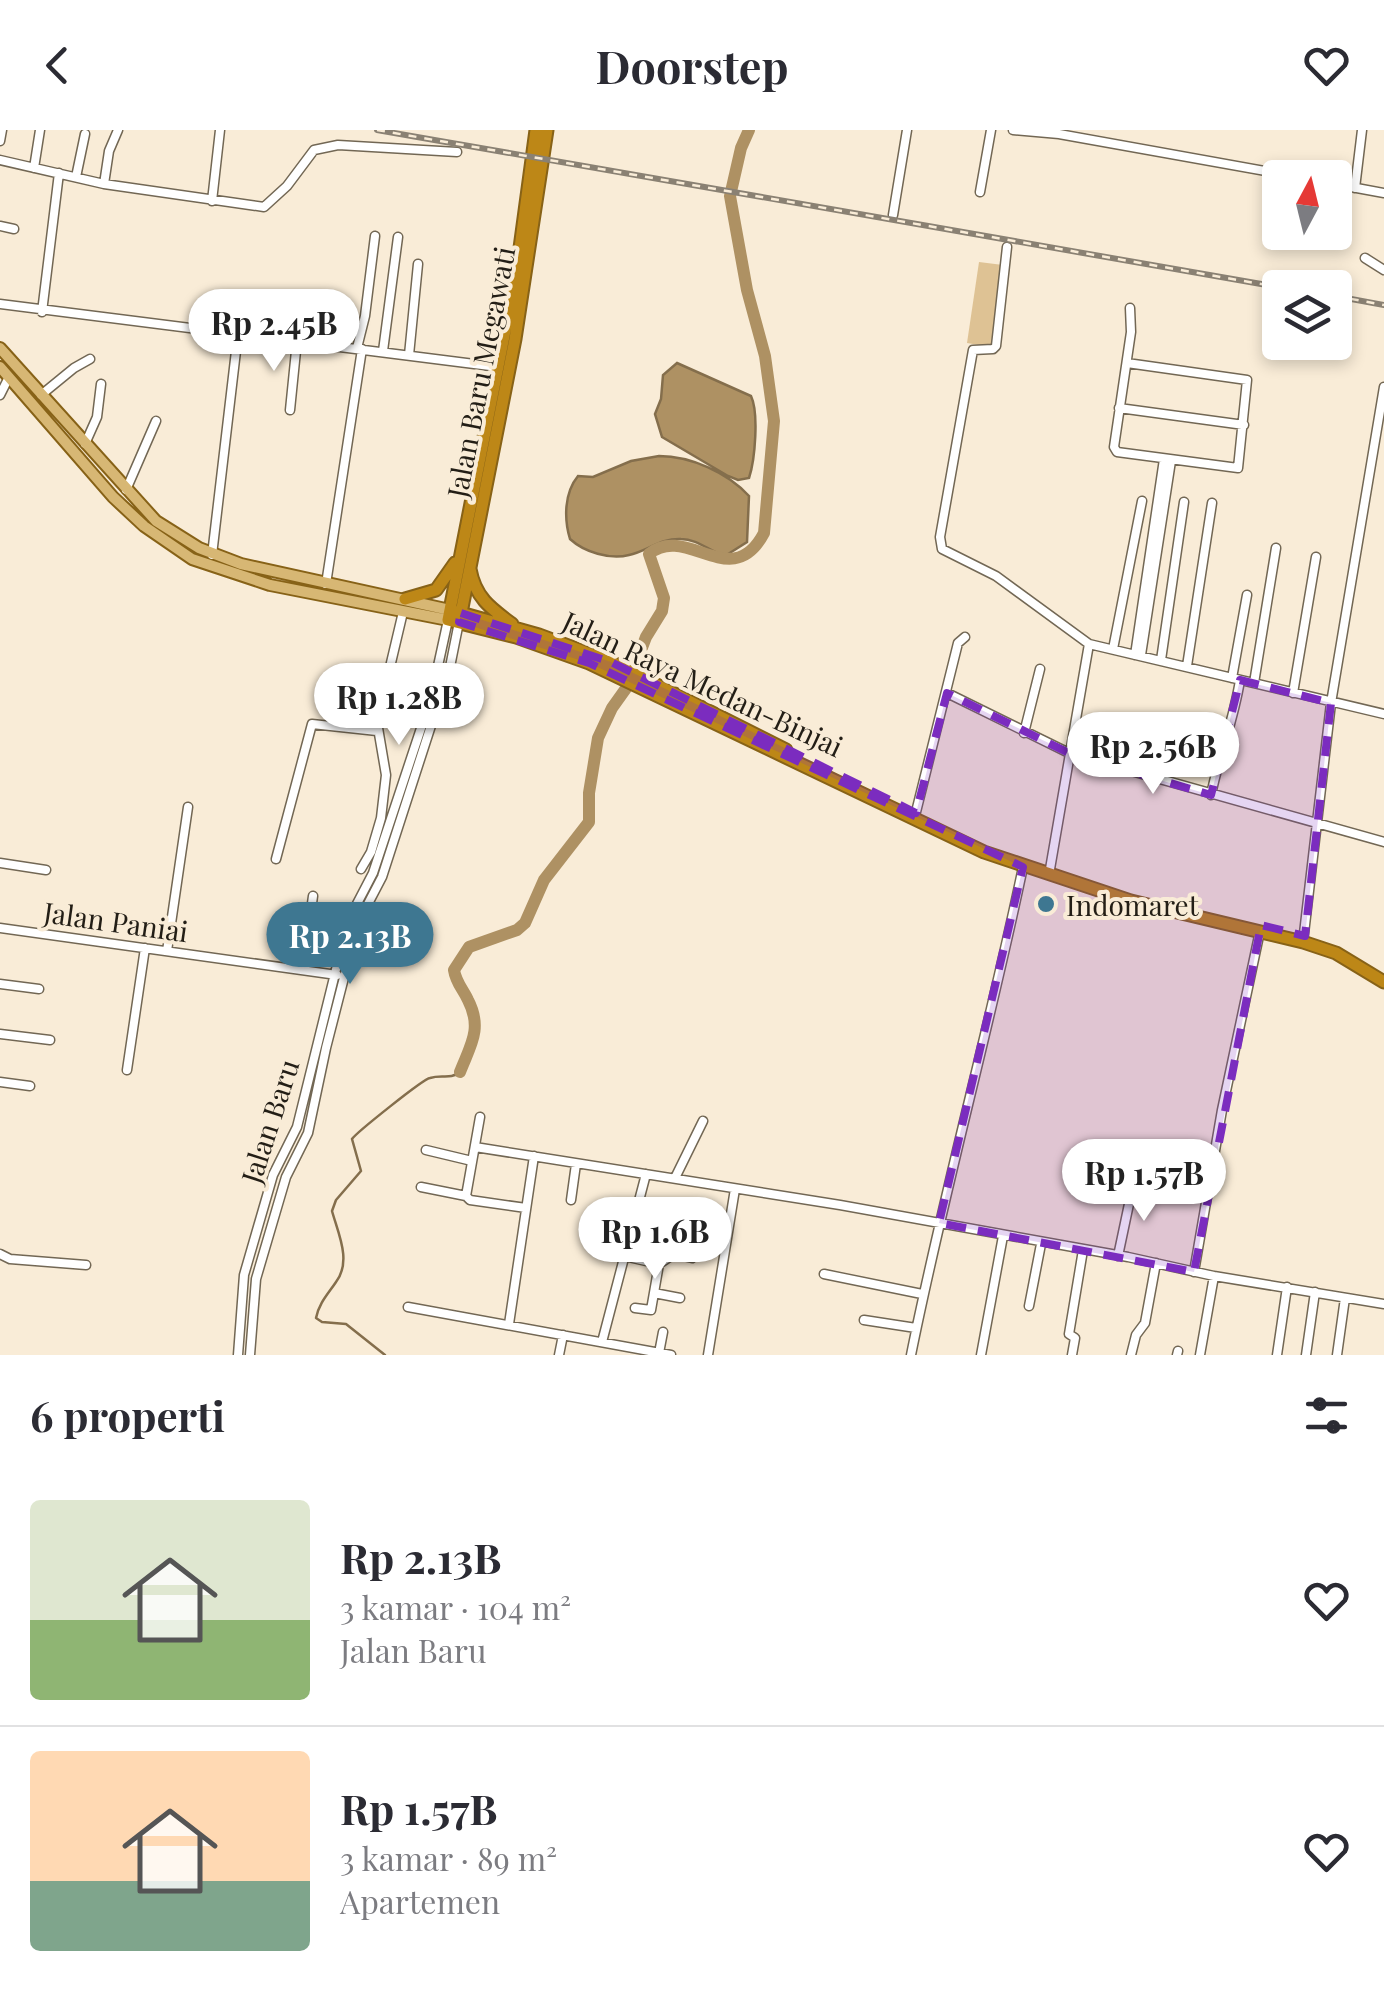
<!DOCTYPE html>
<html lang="id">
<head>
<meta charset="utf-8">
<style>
	:root { --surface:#fff; --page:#f2f2f3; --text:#2b2b33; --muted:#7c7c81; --line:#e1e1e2; --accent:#3e7791 }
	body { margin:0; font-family:"Playfair Display",serif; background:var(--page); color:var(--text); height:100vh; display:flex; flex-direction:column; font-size:38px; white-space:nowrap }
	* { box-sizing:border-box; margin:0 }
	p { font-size:32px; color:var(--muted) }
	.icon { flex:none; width:55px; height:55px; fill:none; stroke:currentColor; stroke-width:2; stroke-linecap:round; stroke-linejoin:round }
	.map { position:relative; height:1225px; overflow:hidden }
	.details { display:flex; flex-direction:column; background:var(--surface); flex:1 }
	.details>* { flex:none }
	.needle { width:65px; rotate:7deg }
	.fabs { position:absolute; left:1262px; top:30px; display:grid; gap:20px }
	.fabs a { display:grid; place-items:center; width:90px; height:90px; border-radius:10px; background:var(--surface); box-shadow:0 5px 15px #0003; font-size:50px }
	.price { position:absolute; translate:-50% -85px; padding:0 22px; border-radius:35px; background:#fff; color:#222; font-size:32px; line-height:65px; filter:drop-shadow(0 2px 5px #0008) }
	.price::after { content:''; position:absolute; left:50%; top:60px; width:30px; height:22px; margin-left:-15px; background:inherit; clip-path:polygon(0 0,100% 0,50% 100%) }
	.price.on { background:var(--accent); color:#fff }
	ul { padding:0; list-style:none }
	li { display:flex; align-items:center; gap:30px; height:250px; padding:0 30px }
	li+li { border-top:2px solid var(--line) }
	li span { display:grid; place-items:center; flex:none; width:280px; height:200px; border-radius:10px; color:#555 }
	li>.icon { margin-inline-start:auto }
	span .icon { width:120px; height:120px; fill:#fffc; stroke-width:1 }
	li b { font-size:42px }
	h2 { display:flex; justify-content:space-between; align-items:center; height:120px; padding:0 30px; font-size:42px }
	header { display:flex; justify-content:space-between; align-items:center; height:130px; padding:0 30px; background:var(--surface); font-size:45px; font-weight:700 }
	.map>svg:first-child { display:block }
</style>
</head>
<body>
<header><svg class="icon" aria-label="back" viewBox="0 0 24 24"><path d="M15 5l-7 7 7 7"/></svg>Doorstep<svg class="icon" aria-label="heart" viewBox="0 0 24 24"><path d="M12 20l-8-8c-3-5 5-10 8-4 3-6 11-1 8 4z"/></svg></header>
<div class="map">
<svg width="1384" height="1225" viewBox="0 0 1384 1225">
	<rect width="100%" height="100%" fill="#f9ecd7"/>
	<path fill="#dec294" d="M979,132L1003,135L991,217L967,213Z"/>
	<path fill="#ae9163" stroke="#846e4c" stroke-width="2.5" d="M677,233L751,266C759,283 755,330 749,348L738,350L728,346L662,307L655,284L661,269L663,245Z
		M659,326C691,326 728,343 749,366L747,412L725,426C710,422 698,409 681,409C661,408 647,421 629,425C610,430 584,422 570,409C564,389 564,363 578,346L593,347L631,331Z"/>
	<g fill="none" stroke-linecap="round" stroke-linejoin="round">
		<path stroke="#846e4c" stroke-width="2.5" d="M385,1225L346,1194L322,1192L316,1188C319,1173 328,1164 336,1152C352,1131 338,1103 332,1081L336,1070L361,1041L352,1009C356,1003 423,949 430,948C442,944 450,950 460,942"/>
		<path stroke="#ae9163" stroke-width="12" d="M460,942C470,916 483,899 468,870C463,859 456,853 454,840L469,817L517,800L525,793L544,750L589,692V663L598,608L612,578L627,557L646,507L662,481L664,468L649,424C687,393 732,464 764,403L774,291L765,226L747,160L730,66L741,18L749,0"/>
		<defs>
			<path id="minor" d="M1013,0L1059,4L1304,48
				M0,11L2,0
				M0,30L104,54L264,77L287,56L314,20L338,15L457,22
				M34,38L40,0
				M76,47L85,4
				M104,54L109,21L118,0
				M1335,54L1384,63
				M1355,58L1362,0
				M980,62L991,0
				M212,71L220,0
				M893,85L907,0
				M0,96L14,99
				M1007,117L996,216L993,219L973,220L940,407L942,419L996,446L1089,514L1384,584
				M1365,128L1384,140
				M0,174L498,237
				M42,182L59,43
				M357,218L365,186L375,106
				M383,221L398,107
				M409,225L418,134
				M1127,233L1247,250L1238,338L1117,322L1114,317L1131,202L1130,178
				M0,265L9,247
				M41,265L74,238L90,229
				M1119,278L1244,295
				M290,280L297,211
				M85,314L97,287L101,254
				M126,360L156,291
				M212,425L238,204
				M326,454L362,219
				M1113,519L1142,371
				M1135,525L1164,329
				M1141,525L1171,331
				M1161,530L1184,372
				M1187,536L1212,373
				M1232,548L1247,465
				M1254,553L1276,418
				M947,563L1071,624L1384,712
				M1293,563L1316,427
				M1024,603L1040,539
				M1211,665C1219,625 1234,590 1240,550
				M916,682L958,513L965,507
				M276,729L312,594L377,601
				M0,733L46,740
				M361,739L371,722L381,688L386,645L377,592L403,482
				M1050,739L1089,514
				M0,798L337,845
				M1303,812L1331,573L1384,257
				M167,821L188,677
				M303,840L313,766
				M0,854L39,859
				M0,904L50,910
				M127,940L145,818
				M0,952L30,956
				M475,1017L840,1075L1128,1127L1214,1146L1384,1174
				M426,1020L472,1031
				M675,1048L703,991
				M421,1057L466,1066L470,1070L526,1078
				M466,1066L480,987
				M571,1070L576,1034
				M620,1080L668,1089
				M0,1124L10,1129L86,1135
				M624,1126L659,1134L674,1124L692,1128
				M1118,1126L1133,1055
				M1194,1142L1222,980L1260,801
				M824,1144L922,1164
				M654,1163L680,1168
				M1029,1176L1041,1114
				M408,1177L671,1225
				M635,1178L651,1180L659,1134
				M864,1190L916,1198
				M509,1194L534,1026
				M602,1212L646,1044
				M659,1223L663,1202
				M238,1225L244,1145L273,1045L297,997L348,791L373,743L431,568L448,490
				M250,1225L256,1149L286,1047L308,1003L326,918L358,793L382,747L450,537L459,492
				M559,1225L563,1205
				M708,1225L735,1059
				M911,1225C944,1061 989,900 1023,737
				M981,1225L1003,1106
				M1072,1225L1075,1208L1069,1204L1083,1120
				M1131,1225L1136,1205L1145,1193L1156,1133
				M1177,1225L1178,1221
				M1200,1225L1214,1146
				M1277,1225L1287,1157
				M1306,1225L1315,1162
				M1337,1225L1345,1168"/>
			<path id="major" d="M0,218L156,391L199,418L241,434L450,480
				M0,237L113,367L144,396L192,429L270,455L448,490"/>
			<path id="highway" d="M536,0L517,140L448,490L516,507L589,533L984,722L1131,771L1303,812L1336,823L1384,852
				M470,439C475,467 490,478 512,494
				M405,469L436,460L455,433
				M450,480L539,505L611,532L786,620
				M460,488L515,209L547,0"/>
		</defs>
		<use href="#minor" stroke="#726754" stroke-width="11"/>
		<use href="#major" stroke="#876217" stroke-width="14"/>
		<use href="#highway" stroke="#876217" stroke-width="15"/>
		<use href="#minor" stroke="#fff" stroke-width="8"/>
		<use href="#major" stroke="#d7b774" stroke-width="10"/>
		<use href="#highway" stroke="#bd8717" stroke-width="11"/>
		<defs>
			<path id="rail" d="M377,0L1284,158
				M1335,166L1384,175"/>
		</defs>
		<use href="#rail" stroke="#8a8173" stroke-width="6"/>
		<use href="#rail" stroke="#f9ecd7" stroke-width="2.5" stroke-dasharray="8" stroke-linecap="butt"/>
	</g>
	<path fill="#7b2cbf" fill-opacity="0.2" stroke="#7b2cbf" stroke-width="8" stroke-dasharray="20 12" stroke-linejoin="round" d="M461,483L611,532L916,683L947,563L1071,624L1211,665L1240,550L1331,573L1305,806L1261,795L1194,1142L939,1093L1023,737L589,533L459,492Z"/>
	<circle fill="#3e7791" stroke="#f9ecd7" stroke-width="4" cx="1046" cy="774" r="10"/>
	<g text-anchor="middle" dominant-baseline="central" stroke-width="8" stroke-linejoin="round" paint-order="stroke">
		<g font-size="28" fill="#231e16" stroke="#f9ecd7">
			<text transform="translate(480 242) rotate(-79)">Jalan Baru Megawati</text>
			<text transform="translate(703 553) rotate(25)">Jalan Raya Medan-Binjai</text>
			<text transform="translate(116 791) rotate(8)">Jalan Paniai</text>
			<text transform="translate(269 991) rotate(-72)">Jalan Baru</text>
		</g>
		<g font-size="28" fill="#231e16" stroke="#f9ecd7" text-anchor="start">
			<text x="1066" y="774">Indomaret</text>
		</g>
	</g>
</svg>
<div class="fabs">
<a><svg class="needle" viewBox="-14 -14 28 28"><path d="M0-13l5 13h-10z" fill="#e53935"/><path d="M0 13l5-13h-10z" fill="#7c7c81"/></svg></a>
<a><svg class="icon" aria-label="layers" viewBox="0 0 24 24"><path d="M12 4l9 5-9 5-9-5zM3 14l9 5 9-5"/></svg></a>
</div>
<b class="price" style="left:274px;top:244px">Rp 2.45B</b>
<b class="price" style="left:399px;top:618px">Rp 1.28B</b>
<b class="price" style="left:1153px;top:667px">Rp 2.56B</b>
<b class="price on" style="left:350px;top:857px">Rp 2.13B</b>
<b class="price" style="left:1144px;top:1094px">Rp 1.57B</b>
<b class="price" style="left:655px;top:1152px">Rp 1.6B</b>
</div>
<section class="details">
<h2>6 properti<svg class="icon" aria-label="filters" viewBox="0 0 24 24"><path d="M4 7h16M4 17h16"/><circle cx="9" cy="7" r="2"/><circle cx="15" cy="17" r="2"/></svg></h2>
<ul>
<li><span style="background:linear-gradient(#dfe7d0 60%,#8fb573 0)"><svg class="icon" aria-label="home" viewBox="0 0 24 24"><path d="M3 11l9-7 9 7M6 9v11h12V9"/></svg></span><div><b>Rp 2.13B</b><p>3 kamar · 104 m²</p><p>Jalan Baru</p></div><svg class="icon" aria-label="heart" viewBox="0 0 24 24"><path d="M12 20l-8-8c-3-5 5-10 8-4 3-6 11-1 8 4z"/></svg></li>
<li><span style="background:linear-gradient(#ffd9b3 65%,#7fa58c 0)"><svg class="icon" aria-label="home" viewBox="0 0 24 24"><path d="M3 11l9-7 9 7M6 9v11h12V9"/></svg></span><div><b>Rp 1.57B</b><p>3 kamar · 89 m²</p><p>Apartemen</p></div><svg class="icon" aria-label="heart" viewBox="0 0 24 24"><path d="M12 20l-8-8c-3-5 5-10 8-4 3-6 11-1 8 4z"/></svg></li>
</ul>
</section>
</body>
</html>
